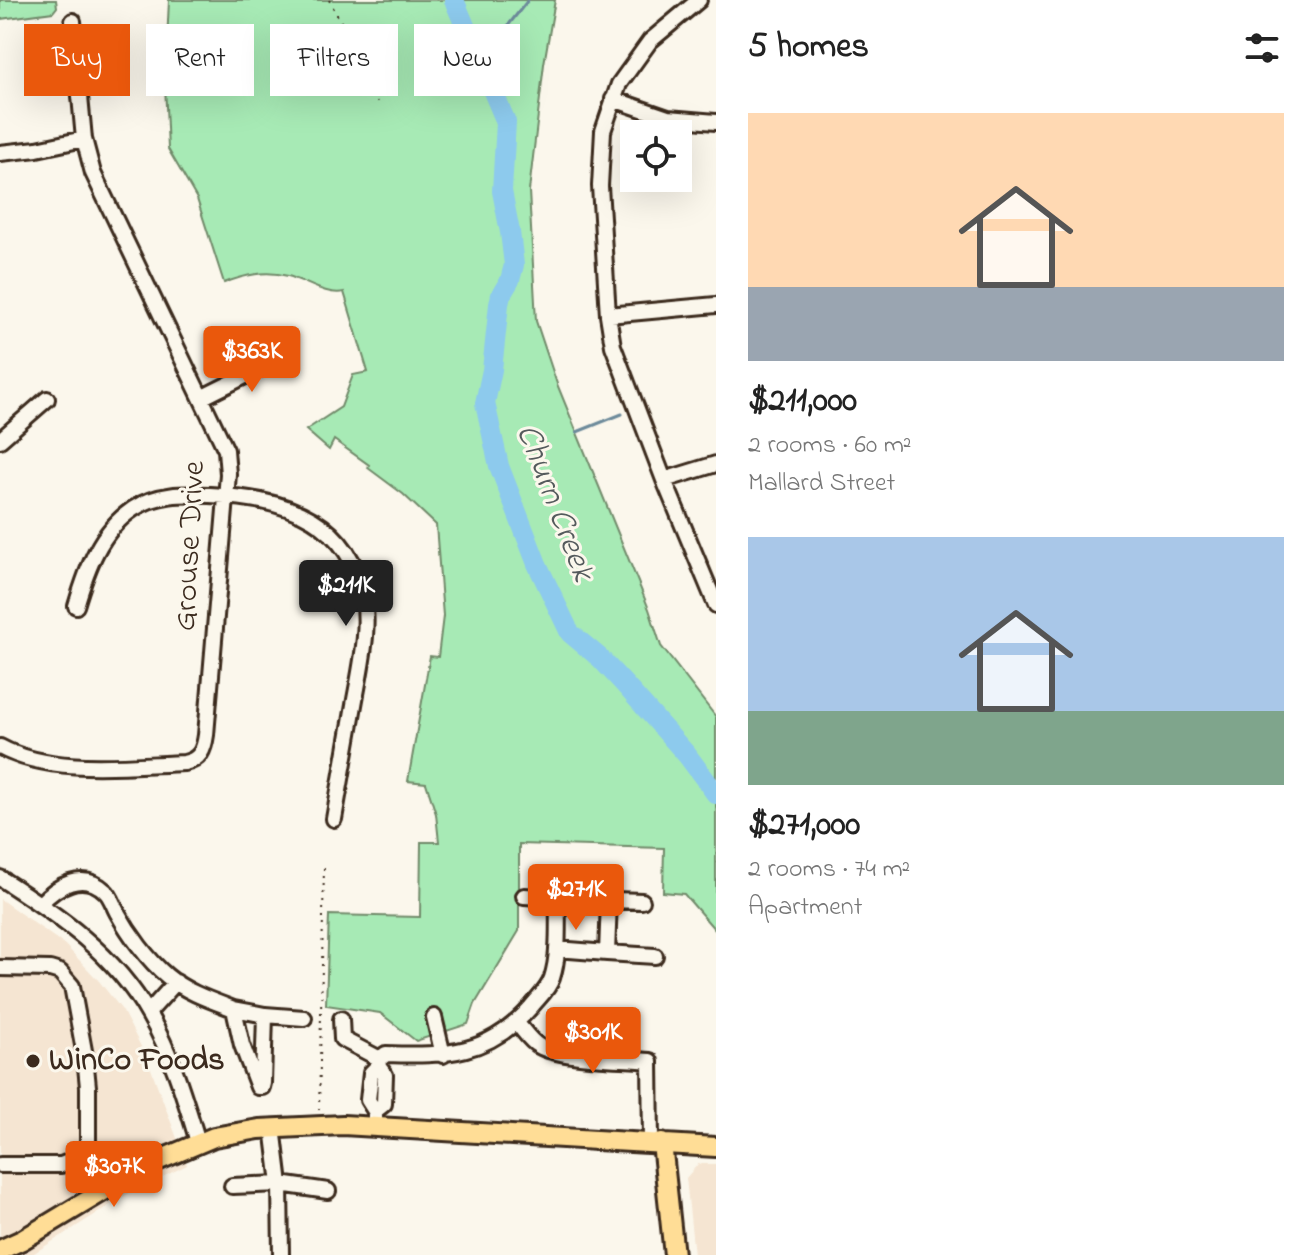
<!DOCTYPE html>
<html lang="en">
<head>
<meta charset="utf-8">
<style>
	:root { --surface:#fff; --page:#f6f6f6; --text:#222; --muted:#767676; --accent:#ea580c }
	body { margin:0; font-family:"Indie Flower",sans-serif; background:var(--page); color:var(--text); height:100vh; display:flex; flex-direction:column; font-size:30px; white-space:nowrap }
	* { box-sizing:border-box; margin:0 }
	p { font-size:26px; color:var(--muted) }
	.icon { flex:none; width:44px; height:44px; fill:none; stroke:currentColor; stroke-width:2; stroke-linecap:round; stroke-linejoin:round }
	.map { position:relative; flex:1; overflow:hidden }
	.details { display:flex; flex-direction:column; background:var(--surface); width:600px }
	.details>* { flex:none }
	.guide { position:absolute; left:24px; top:24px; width:572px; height:72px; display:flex; gap:16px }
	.tools { position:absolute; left:620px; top:120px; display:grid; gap:16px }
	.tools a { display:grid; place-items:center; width:72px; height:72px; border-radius:0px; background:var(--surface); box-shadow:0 8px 32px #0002; font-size:40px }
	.price { position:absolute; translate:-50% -68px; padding:0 18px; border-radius:8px; background:var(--accent); color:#fff; font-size:26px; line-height:52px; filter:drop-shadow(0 2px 4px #0008) }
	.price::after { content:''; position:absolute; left:50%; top:48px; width:24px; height:18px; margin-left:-12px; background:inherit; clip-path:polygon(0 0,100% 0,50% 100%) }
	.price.active { background:#222; color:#fff }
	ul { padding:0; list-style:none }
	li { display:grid; align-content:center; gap:16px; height:424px; padding:0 32px }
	li span { display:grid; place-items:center; height:248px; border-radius:0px; color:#555 }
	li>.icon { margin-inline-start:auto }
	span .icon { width:144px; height:144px; fill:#fffc; stroke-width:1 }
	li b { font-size:34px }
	h2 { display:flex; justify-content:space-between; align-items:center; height:96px; padding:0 32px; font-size:34px }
	.pill { padding:0 28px; border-radius:0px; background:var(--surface); box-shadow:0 8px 32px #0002; font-size:28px; line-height:72px }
	.pill.active { background:var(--accent); color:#fff }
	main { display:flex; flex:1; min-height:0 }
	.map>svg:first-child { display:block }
</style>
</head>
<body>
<main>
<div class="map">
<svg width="716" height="1255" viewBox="0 0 716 1255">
	<rect width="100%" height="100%" fill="#fbf7ec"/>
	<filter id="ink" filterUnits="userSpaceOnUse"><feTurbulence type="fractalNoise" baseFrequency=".0125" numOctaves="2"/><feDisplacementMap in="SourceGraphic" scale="16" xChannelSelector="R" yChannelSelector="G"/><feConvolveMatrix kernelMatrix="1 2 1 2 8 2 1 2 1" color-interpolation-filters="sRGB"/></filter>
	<g filter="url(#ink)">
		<path fill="#f5e5d2" d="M0,899L65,945L99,981L122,1010L147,1058L187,1165L126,1195L31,1255H0Z
			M698,1164H716V1255H694L686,1178Z"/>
		<path fill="#a7eab5" stroke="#718a6a" stroke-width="2" d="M0,0H56L57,7L53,12L0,19Z
			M169,0H555L544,64L529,191L536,321L557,384L649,609L661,646L716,717V931L684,894L663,892L664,848L519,844V931L475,1004L468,1024L416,1041L380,1013L326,1005L329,915L420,917L421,842H439L436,814L426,783L408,781L430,656L438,657L443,616L436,525L403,494L368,468L369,465L334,440L329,450L306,430L341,407L353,375L368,372L344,292C326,296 306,281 288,276C265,270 245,275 224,283L197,199L168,149L165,85Z"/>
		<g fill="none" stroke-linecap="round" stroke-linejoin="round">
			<path stroke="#6c8a9a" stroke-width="3" d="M476,51L507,27L528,0
				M577,432L622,414"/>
			<path stroke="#8dcaed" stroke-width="20" d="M454,0L506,122L502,191L510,232L514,265L510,280L501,295L499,304L492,370L485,403L499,466L537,564L570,633L600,658L625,685L687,755L716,794"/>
			<defs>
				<path id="minor" d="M699,0L650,41L619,84L603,131L600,186L608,315L613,346L664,480L716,605
					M613,99L668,118L716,122
					M0,153L37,149L84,139
					M608,315L716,305
					M203,397L261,368L270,357
					M0,440L47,399
					M664,480L716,464
					M76,606C87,569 100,531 133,509C157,493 183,494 210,495C274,498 340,513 361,584C372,623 361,665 354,705C347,743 341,781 334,819
					M0,747C51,775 128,765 184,763C200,760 204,750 206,735L228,474L226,450L93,173L84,139L73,21
					M0,878C58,915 115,954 149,1015C172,1054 185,1099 198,1142
					M558,898L642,901
					M609,900L607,953L655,956
					M40,904C56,886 83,870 105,891C111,896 113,905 117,912C129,934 148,960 167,976C186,992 210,1000 234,1009L242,1045L258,1087H262L263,1083L265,1015
					M557,949L607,953
					M0,968L50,969L60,972L72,986L85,1056L88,1087V1144L78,1158L61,1165H0
					M234,1009L265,1015L304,1018
					M148,1013L176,982
					M434,1017L443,1055
					M341,1019L342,1039L380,1059
					M517,1023C524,1031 530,1041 539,1046C562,1059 622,1058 650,1061L651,1142
					M375,1111L368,1100L371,1073L378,1066L380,1059L386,1054C446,1056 489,1055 531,1007C538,998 548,990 552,978C560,953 557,924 558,898L524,896
					M375,1119V1111L384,1104L385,1075L378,1066
					M273,1127L280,1184L281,1255
					M232,1186L280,1184L328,1191"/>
				<path id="major" d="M662,1143L674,1255
					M0,1250L22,1240L145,1166L214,1137L259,1129L343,1125L716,1147"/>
			</defs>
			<use href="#minor" stroke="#3b2a1e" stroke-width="20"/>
			<use href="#major" stroke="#3b2a1e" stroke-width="24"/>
			<path stroke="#3b2a1e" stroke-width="2" stroke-dasharray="2 6" stroke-linecap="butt" d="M329,0L351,40L377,102
				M319,1110L324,867"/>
			<use href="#minor" stroke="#fbf7ec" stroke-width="14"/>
			<use href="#major" stroke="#ffdd96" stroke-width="18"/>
		</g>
	</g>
	<circle fill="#3b2a1e" stroke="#fbf7ec" stroke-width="3" cx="33" cy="1061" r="8"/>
	<g text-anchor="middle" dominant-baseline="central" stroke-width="6" stroke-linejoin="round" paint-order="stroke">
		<g font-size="32" fill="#3b2a1e" stroke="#fbf7ec">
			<text transform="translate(191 546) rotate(-87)">Grouse Drive</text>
		</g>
		<g font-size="32" font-weight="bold" fill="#3b2a1e" stroke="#fbf7ec" text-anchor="start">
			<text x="49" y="1061">WinCo Foods</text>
		</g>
		<g font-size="34" font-style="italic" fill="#545a5c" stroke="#fbf7ec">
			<text transform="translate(554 503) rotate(69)">Churn Creek</text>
		</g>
	</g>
</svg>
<div class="tools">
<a><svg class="icon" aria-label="locate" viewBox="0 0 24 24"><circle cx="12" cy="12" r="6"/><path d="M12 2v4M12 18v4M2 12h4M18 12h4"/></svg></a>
</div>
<b class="price" style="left:252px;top:394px">$363K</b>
<b class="price active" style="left:346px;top:628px">$211K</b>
<b class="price" style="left:576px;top:932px">$271K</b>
<b class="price" style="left:593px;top:1075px">$301K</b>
<b class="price" style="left:114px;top:1209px">$307K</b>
<div class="guide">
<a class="pill active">Buy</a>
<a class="pill">Rent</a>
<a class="pill">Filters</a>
<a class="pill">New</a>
</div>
</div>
<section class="details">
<h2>5 homes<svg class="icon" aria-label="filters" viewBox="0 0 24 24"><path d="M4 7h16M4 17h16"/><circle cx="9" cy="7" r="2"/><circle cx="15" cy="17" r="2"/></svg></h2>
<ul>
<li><span style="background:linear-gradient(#ffd9b3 70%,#9aa5b1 0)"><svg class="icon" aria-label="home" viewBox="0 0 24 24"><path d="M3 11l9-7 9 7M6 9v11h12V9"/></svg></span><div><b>$211,000</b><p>2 rooms · 60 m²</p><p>Mallard Street</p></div></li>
<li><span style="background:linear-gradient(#a9c7e8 70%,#7fa58c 0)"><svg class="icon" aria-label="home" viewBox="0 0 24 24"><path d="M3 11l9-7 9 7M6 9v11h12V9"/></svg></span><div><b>$271,000</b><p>2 rooms · 74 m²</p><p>Apartment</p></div></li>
</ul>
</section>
</main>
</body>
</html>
